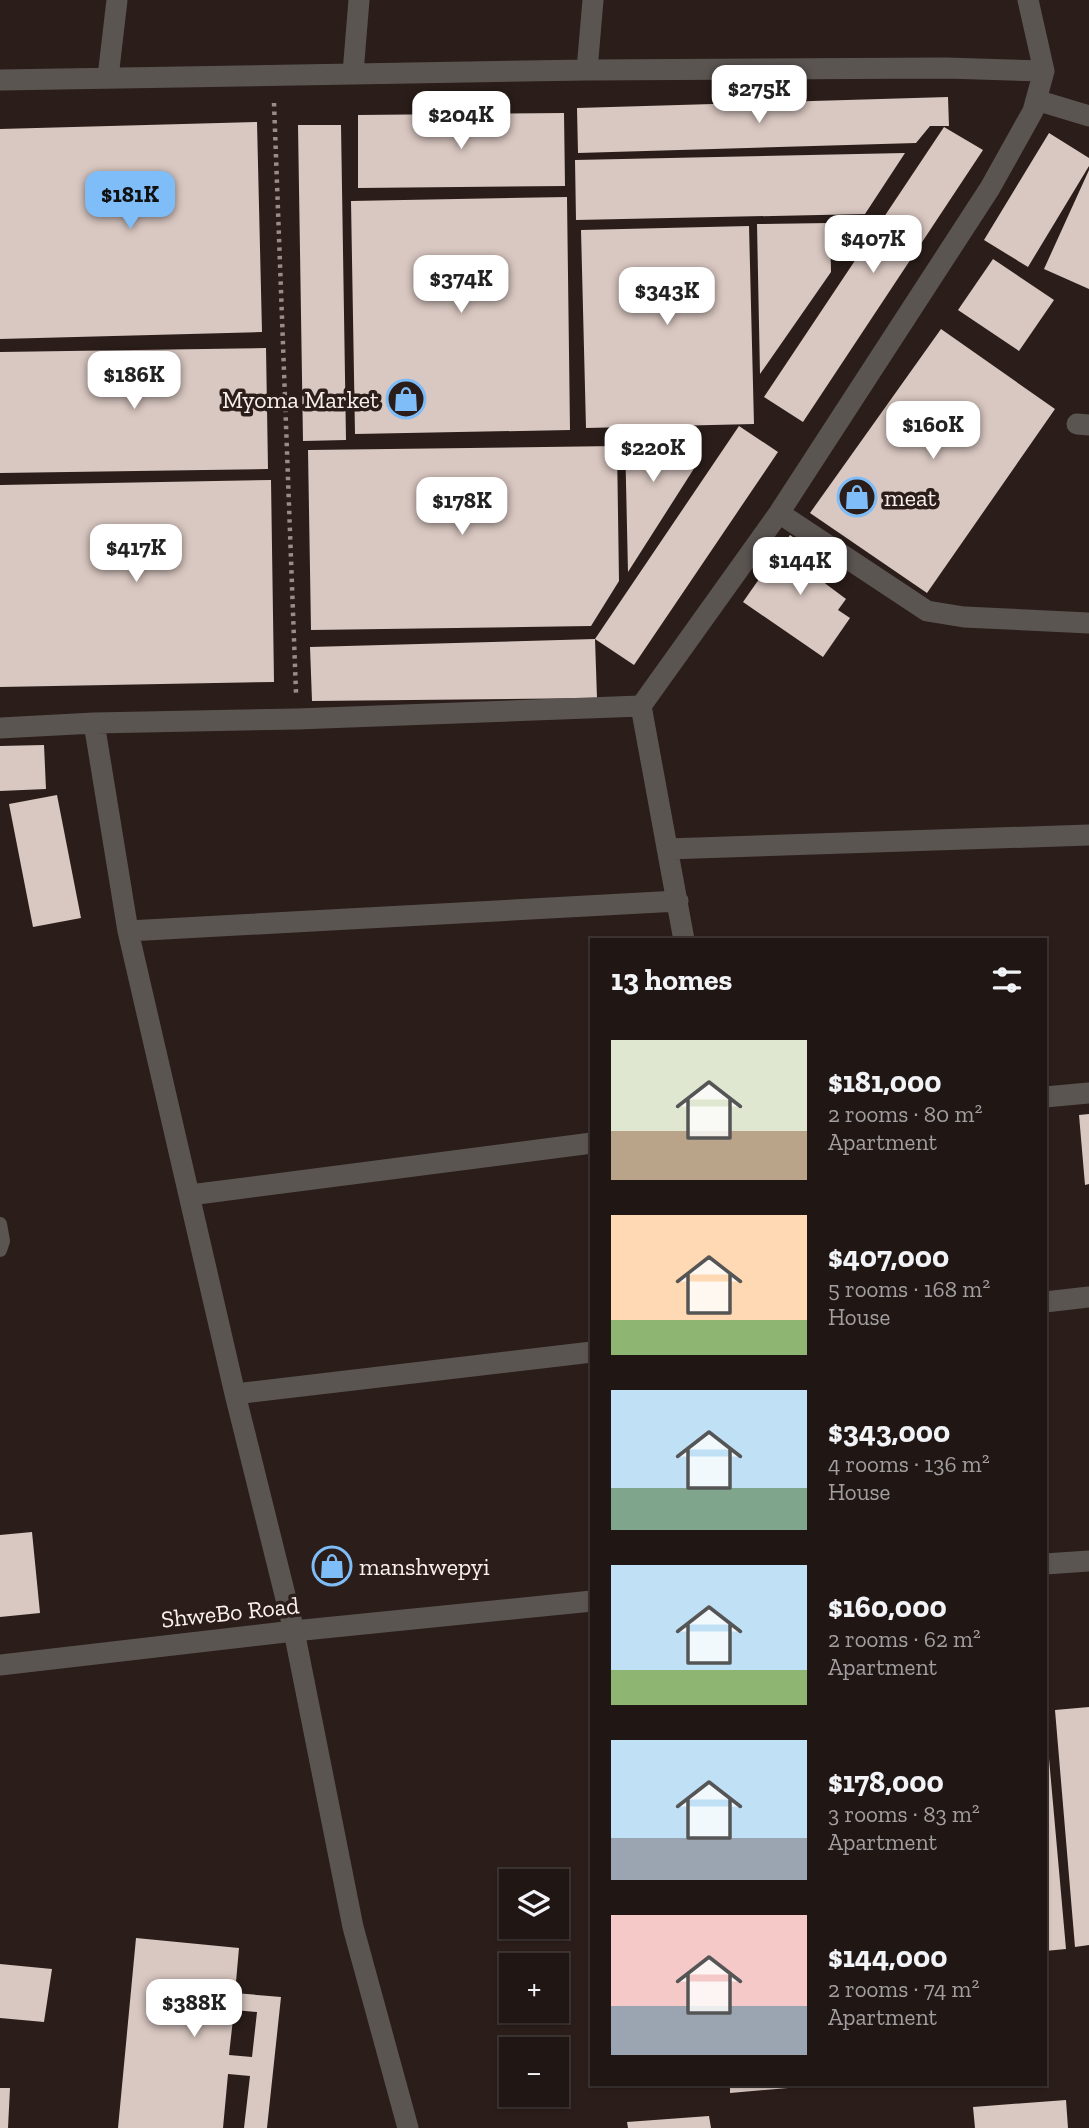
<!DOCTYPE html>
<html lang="en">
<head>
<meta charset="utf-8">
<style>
	:root { --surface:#201614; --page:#2d2322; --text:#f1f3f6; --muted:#a29fa0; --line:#3d3534; --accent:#7fbdf9 }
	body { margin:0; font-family:"Zilla Slab",serif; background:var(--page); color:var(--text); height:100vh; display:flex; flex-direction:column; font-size:26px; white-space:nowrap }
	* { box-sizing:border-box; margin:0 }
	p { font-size:23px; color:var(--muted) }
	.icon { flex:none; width:38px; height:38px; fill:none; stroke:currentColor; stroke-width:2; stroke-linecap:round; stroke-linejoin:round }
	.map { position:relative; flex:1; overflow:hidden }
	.drawer { position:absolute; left:590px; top:938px; width:457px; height:1148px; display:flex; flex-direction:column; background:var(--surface); border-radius:0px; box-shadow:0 2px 5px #0004,0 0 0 2px var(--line) }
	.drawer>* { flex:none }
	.controls { position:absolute; left:499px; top:1869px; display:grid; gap:14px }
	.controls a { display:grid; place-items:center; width:70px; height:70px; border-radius:0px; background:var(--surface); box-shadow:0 2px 5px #0004,0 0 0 2px var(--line); font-size:35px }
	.price { position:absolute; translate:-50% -60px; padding:0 16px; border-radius:14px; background:#fff; color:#222; font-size:23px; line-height:46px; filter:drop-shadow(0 2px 4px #0008) }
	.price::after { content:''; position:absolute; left:50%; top:42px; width:21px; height:16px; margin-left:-10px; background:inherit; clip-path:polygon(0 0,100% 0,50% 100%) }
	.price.selected { background:var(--accent); color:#111 }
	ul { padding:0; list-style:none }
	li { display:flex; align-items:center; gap:21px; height:175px; padding:0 21px }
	li span { display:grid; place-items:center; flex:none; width:196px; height:140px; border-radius:0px; color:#555 }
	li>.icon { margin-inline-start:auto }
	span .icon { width:84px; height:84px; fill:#fffc; stroke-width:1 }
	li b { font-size:30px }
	h2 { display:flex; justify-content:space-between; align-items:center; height:84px; padding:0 21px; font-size:30px }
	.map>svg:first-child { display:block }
</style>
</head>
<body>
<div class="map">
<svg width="1089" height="2128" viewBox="0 0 1089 2128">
	<rect width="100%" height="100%" fill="#2b1e1a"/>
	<path fill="#d9c7c1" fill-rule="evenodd" d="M948,97L949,126H930L916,143L578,153L577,108Z
		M564,113L565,186L358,188V115Z
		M257,122L262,332L0,339V129Z
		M298,125H341L346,440L303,441Z
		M944,127L983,150L803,422L764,397Z
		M1049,133L1089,158V166L1028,267L984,240Z
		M905,153L865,214L576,220L575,160Z
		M1089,170V289L1044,269Z
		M567,197L570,430L355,434L351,201Z
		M830,223L831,272L760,374L757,224Z
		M749,226L754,424L586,428L581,230Z
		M993,259L1054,300L1019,351L958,310Z
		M941,329L1055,409L927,593L810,513Z
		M266,348L268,469L0,473V352Z
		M739,426L778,452L634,665L595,639L597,698L312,701L310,647L595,639Z
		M695,437V467L628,572L625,438Z
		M617,446L619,581L591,626L311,630L308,450Z
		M271,480L274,682L0,687V485Z
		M790,535L833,565L822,581L846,599L838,610L850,618L823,657L743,602Z
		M44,745L46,789L0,791V746Z
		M57,795L81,918L33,927L9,804Z
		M1089,1114V1184L1085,1185L1079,1115Z
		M32,1532L40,1613L0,1617V1535Z
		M1089,1707V1945L1075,1947L1055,1710Z
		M1045,1736H1047L1066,1949L1045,1951Z
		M136,1938L239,1948L235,1993L281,1997L267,2128H244L250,2076L228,2074L223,2128H118ZM234,2010L257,2012L252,2057L229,2055Z
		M0,1964L52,1969L44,2022L0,2018Z
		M730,2084H811V2086L730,2093Z
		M0,2088H10L8,2128H0Z
		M1066,2100L1068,2128H975L973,2107Z
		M709,2116L711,2128H628L627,2122Z"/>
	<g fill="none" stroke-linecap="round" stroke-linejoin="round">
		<path stroke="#988d89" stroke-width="4.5" stroke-dasharray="3.5 5" stroke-linecap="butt" d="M274,103L296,693"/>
		<path stroke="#5b5552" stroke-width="14" d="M0,1224L3,1241L0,1250"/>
		<path stroke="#5b5552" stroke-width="21" d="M587,70L593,0
			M353,73L359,0
			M108,77L117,0
			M0,80L587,70L946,68L1044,71
			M1036,100L1089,116
			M1077,424L1089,425
			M779,513L927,611L964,617L1089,623
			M94,723L128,931L235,1394L294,1631L353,1927L408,2128
			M0,728L94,723L297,719L641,706
			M667,849L1089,835
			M128,931L678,901
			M684,940L641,706L779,513L990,188L1033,111L1044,71L1028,0
			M1045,1097L1089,1093
			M190,1195L592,1143
			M1045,1302L1089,1297
			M235,1394L592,1352
			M1045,1564L1089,1561
			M0,1665L294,1631L592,1601"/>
	</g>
	<defs>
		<symbol id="shop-ring" viewBox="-11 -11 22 22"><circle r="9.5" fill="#2b1e1a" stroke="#7fbdf9" stroke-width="1.5"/><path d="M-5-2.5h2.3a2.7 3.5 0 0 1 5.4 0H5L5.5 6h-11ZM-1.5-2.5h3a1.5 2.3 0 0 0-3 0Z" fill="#7fbdf9"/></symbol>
	</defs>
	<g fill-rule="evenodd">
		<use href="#shop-ring" x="384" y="377" width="44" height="44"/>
		<use href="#shop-ring" x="835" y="475" width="44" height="44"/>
		<use href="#shop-ring" x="310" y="1544" width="44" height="44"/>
	</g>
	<g text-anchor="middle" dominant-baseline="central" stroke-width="7" stroke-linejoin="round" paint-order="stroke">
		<g font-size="24" fill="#faf0ed" stroke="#2b1e1a" text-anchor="start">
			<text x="379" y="399" text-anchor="end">Myoma Market</text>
			<text x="884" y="497">meat</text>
			<text x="359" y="1566">manshwepyi</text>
		</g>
		<g font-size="24" fill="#faf0ed" stroke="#2b1e1a">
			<text transform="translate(230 1612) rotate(-6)">ShweBo Road</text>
		</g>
	</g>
</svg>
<div class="controls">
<a><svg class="icon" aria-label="layers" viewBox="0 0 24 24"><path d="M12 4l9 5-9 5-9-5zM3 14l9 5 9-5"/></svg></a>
<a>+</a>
<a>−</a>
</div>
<b class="price" style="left:759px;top:125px">$275K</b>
<b class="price" style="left:461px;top:151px">$204K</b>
<b class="price selected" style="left:130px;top:231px">$181K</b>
<b class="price" style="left:873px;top:275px">$407K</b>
<b class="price" style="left:461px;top:315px">$374K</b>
<b class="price" style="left:667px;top:327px">$343K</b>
<b class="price" style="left:134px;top:411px">$186K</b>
<b class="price" style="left:933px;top:461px">$160K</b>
<b class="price" style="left:653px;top:484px">$220K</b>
<b class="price" style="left:462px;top:537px">$178K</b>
<b class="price" style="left:136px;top:584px">$417K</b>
<b class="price" style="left:800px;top:597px">$144K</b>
<b class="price" style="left:194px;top:2039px">$388K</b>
<section class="drawer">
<h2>13 homes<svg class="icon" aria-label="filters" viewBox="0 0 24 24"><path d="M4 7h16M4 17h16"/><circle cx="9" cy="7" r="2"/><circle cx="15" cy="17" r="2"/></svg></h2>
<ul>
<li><span style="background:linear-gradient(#dfe7d0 65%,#b9a48a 0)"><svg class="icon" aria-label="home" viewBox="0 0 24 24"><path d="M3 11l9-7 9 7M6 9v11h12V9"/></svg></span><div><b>$181,000</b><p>2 rooms · 80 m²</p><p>Apartment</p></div></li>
<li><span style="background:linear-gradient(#ffd9b3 75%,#8fb573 0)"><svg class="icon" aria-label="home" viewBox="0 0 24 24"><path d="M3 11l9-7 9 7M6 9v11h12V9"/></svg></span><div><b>$407,000</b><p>5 rooms · 168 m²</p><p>House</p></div></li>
<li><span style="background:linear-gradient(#bfe0f5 70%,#7fa58c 0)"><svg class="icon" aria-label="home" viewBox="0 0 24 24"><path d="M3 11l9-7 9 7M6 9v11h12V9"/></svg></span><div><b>$343,000</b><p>4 rooms · 136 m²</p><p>House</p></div></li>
<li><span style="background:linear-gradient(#bfe0f5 75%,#8fb573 0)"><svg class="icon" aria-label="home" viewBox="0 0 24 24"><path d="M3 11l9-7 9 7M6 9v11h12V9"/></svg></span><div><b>$160,000</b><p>2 rooms · 62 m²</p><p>Apartment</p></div></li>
<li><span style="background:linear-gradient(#bfe0f5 70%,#9aa5b1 0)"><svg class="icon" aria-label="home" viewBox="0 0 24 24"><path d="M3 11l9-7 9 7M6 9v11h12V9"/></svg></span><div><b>$178,000</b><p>3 rooms · 83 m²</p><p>Apartment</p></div></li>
<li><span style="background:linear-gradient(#f6c9c9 65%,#9aa5b1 0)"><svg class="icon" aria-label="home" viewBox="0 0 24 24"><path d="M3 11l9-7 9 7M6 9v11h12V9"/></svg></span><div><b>$144,000</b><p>2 rooms · 74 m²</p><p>Apartment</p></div></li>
</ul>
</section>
</div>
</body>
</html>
